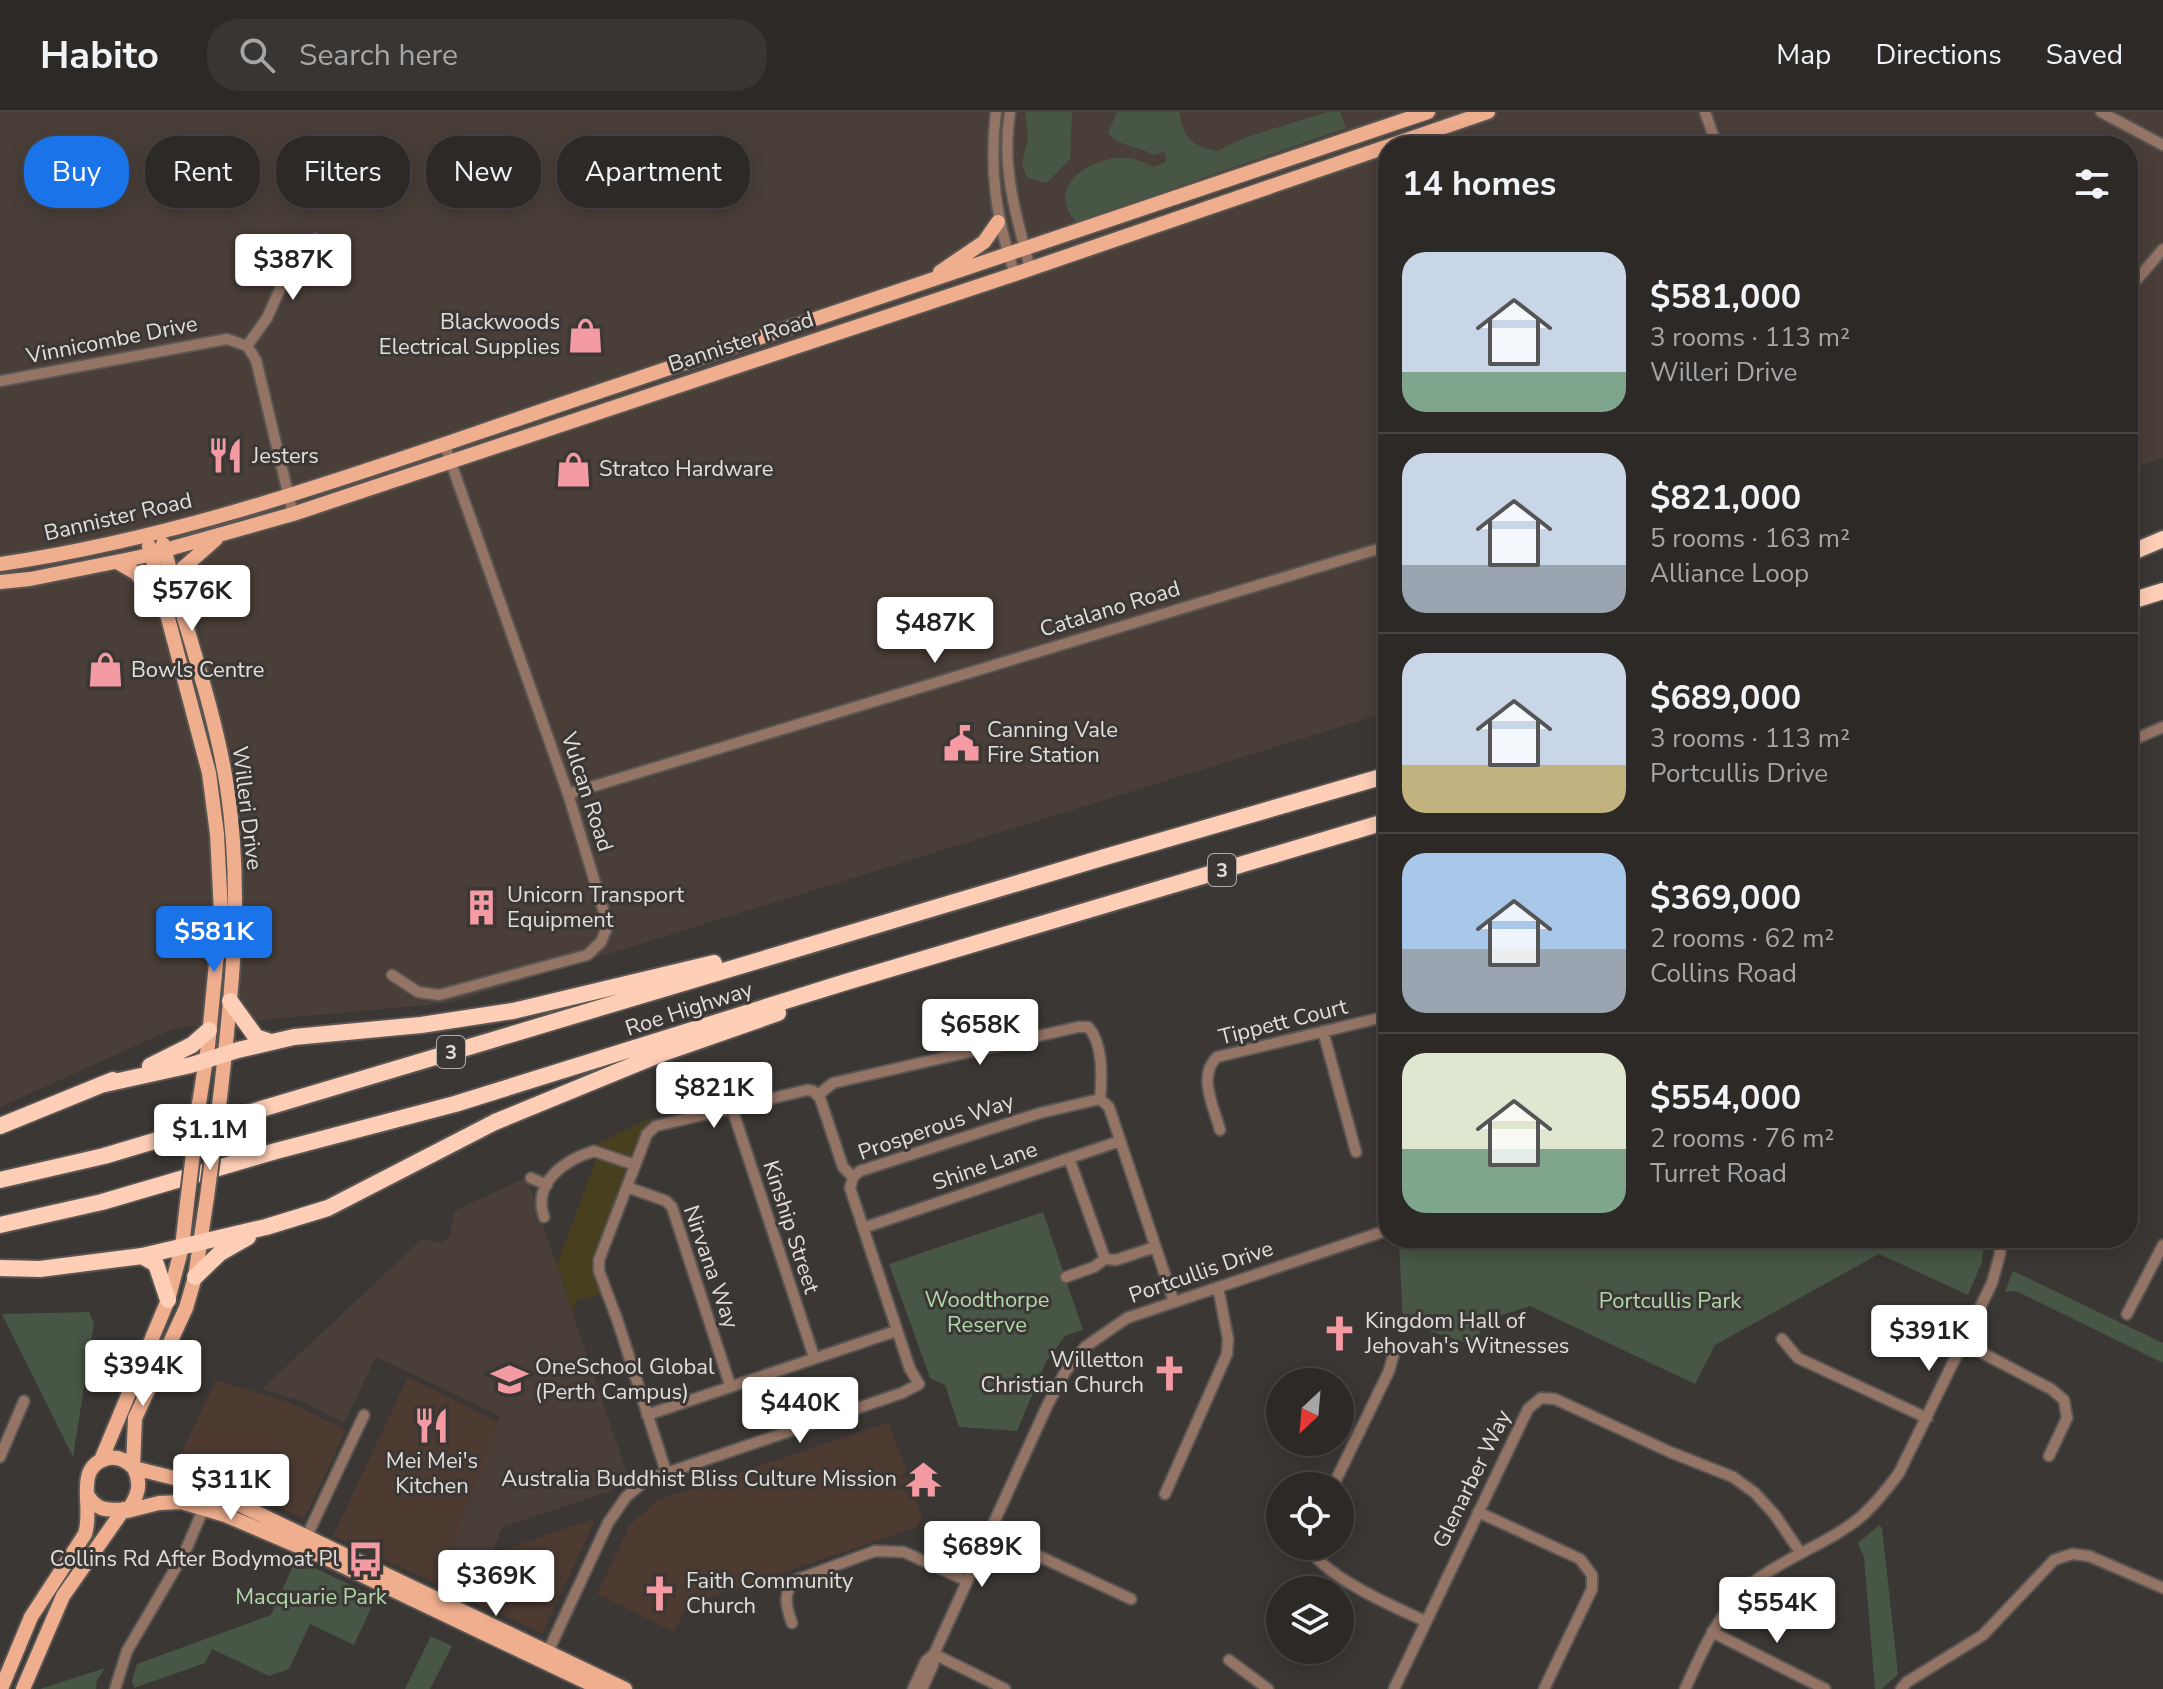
<!DOCTYPE html>
<html lang="en">
<head>
<meta charset="utf-8">
<style>
	:root { --surface:#2c2927; --page:#383533; --text:#f1f3f6; --muted:#a6a6a7; --line:#484544; --accent:#1a73e8 }
	body { margin:0; font-family:"Nunito Sans",sans-serif; background:var(--page); color:var(--text); height:100vh; display:flex; flex-direction:column; font-size:30px; white-space:nowrap }
	* { box-sizing:border-box; margin:0 }
	p { font-size:26px; color:var(--muted) }
	.icon { flex:none; width:44px; height:44px; fill:none; stroke:currentColor; stroke-width:2; stroke-linecap:round; stroke-linejoin:round }
	.map { position:relative; flex:1; overflow:hidden }
	.side { position:absolute; left:1378px; top:24px; width:760px; height:1112px; display:flex; flex-direction:column; background:var(--surface); border-radius:32px; box-shadow:0 4px 20px #0003,0 0 0 2px var(--line) }
	.side>* { flex:none }
	.hud { position:absolute; left:24px; top:24px; width:760px; height:72px; display:flex; gap:16px }
	.needle { width:52px; rotate:206deg }
	.buttons { position:absolute; left:1266px; top:1256px; display:grid; gap:16px }
	.buttons a { display:grid; place-items:center; width:88px; height:88px; border-radius:50%; background:var(--surface); box-shadow:0 4px 20px #0003,0 0 0 2px var(--line); font-size:40px }
	.price { position:absolute; translate:-50% -68px; padding:0 18px; border-radius:8px; background:#fff; color:#222; font-size:26px; line-height:52px; filter:drop-shadow(0 2px 4px #0008) }
	.price::after { content:''; position:absolute; left:50%; top:48px; width:24px; height:18px; margin-left:-12px; background:inherit; clip-path:polygon(0 0,100% 0,50% 100%) }
	.price.selected { background:var(--accent); color:#fff }
	ul { padding:0; list-style:none }
	li { display:flex; align-items:center; gap:24px; height:200px; padding:0 24px }
	li+li { border-top:2px solid var(--line) }
	li span { display:grid; place-items:center; flex:none; width:224px; height:160px; border-radius:24px; color:#555 }
	li>.icon { margin-inline-start:auto }
	span .icon { width:96px; height:96px; fill:#fffc; stroke-width:1 }
	li b { font-size:34px }
	h2 { display:flex; justify-content:space-between; align-items:center; height:96px; padding:0 24px; font-size:34px }
	.pill { padding:0 28px; border-radius:32px; background:var(--surface); box-shadow:0 4px 20px #0003,0 0 0 2px var(--line); font-size:28px; line-height:72px }
	.pill.selected { background:var(--accent); color:#fff }
	header { display:flex; align-items:center; gap:48px; box-sizing:border-box; height:112px; padding:0 40px; background:var(--surface); border-bottom:2px solid var(--line) }
	header strong { font-size:38px }
	nav { display:flex; gap:44px; margin-inline-start:auto; font-size:28px }
	.search { width:560px; height:72px; background:var(--page); display:flex; align-items:center; gap:20px; box-sizing:border-box; padding:0 28px; border-radius:32px; color:var(--muted); font-size:30px }
	.map>svg:first-child { display:block }
</style>
</head>
<body>
<header>
<strong>Habito</strong>
<div class="search"><svg class="icon" aria-label="search" viewBox="0 0 24 24"><circle cx="10" cy="10" r="6"/><path d="M15 15l6 6"/></svg>Search here</div>
<nav><a>Map</a><a>Directions</a><a>Saved</a></nav>
</header>
<div class="map">
<svg width="2163" height="1577" viewBox="0 0 2163 1577">
	<rect width="100%" height="100%" fill="#3b3734"/>
	<path fill="#4d3b32" d="M408,1265L502,1312L437,1472L333,1424Z
		M216,1268L285,1289L346,1318L304,1407L178,1348Z
		M889,1310L922,1405L917,1415L687,1493L674,1520L597,1482L630,1413L658,1388Z
		M596,1406L542,1522L478,1491L502,1438Z"/>
	<path fill="#493e38" d="M0,0H2163V346L2128,358V34H1388V600L450,891L175,916L0,995Z
		M527,1065L627,1362L611,1379L502,1415L490,1446L472,1439L461,1445L455,1455L446,1451L500,1304L376,1245L344,1311L301,1289L262,1277L423,1126L441,1131L450,1124L454,1099Z"/>
	<path fill="#475645" d="M1025,0H1072L1070,47L1047,71L1027,66L1022,51L1028,27Z
		M1117,0H1179C1184,26 1190,33 1217,39L1244,26L1327,0H1340L1346,16L1076,110C1043,73 1094,42 1129,46C1137,47 1145,51 1153,55L1166,50L1165,40L1153,43C1136,32 1122,37 1108,21Z
		M1043,1100L1083,1218L1065,1224L1046,1250L1017,1319L959,1315L945,1273L930,1266L889,1152Z
		M1411,1126H1984L1982,1150L1968,1183L1879,1142L1715,1233L1695,1272L1530,1194L1487,1208L1474,1233L1403,1211L1399,1130Z
		M2013,1159L2163,1231V1251L2016,1179L2005,1180Z
		M89,1200L94,1212L73,1345L2,1202Z
		M1879,1413L1882,1416L1898,1562L1882,1577H1875L1864,1445L1858,1431Z
		M296,1447L376,1485L354,1533L310,1512L289,1557L269,1564L212,1537L205,1551L134,1576L132,1569L137,1552L271,1503Z
		M431,1524L452,1534L430,1577H405Z
		M105,1556L97,1568L96,1577H40Z"/>
	<path fill="#483f1f" d="M652,1005L654,1010L643,1019L633,1044H623L594,1034Z
		M597,1045L622,1054L627,1063L594,1150V1158L601,1181L576,1189L573,1200L557,1152Z
		M184,1229L203,1238L184,1269L176,1273L167,1268Z"/>
	<g fill="none" stroke-linecap="round" stroke-linejoin="round">
		<defs>
			<path id="minor" d="M996,0C989,57 996,108 1015,162
				M1010,0C1001,55 1016,104 1030,156
				M1705,0L1717,34
				M2101,0L2163,33
				M2128,178L2163,137
				M247,234L267,206L293,148L315,127
				M0,269L227,227L247,234L256,248L293,402
				M2128,630L2163,615
				M568,682L1388,434
				M392,863L418,880L439,883L587,843L601,830L608,813L568,682L444,331
				M1323,919L1356,1040
				M818,983L833,971L1078,915H1088C1103,931 1102,966 1100,987
				M732,996L814,1245
				M1220,1018C1214,995 1197,964 1217,945L1388,904
				M1069,1046L1105,1147
				M853,1065L860,1059L1040,1001L1100,987L1109,995L1174,1190
				M531,1066L547,1073
				M627,1075L666,1089L672,1095L730,1273
				M544,1105C532,1070 565,1048 594,1039L635,1053
				M863,1116L1120,1029
				M1066,1165L1094,1155L1105,1147L1116,1148L1155,1135
				M2127,1202L2163,1133
				M1782,1227L1798,1246L1927,1306
				M1963,1231L2051,1277L2064,1288L2067,1306L2049,1344
				M647,1303L896,1219
				M0,1345L24,1289
				M1333,1374L1389,1259L1394,1241
				M1165,1382L1227,1242L1228,1227L1218,1175
				M1478,1400L1580,1447L1592,1463V1477L1544,1577
				M989,1421L1131,1487
				M305,1428L364,1303
				M1309,1434C1320,1463 1396,1496 1425,1509
				M792,1511C786,1495 782,1480 796,1468L875,1439L904,1440L967,1469
				M1712,1520L1825,1577
				M934,1542L1005,1577
				M546,1544L608,1411L626,1385L646,1368L902,1281L919,1272L910,1257L850,1076L853,1065L843,1055L820,986L813,979L807,978L656,1014L647,1022L599,1148V1159L618,1210L666,1360
				M1229,1548L1268,1577
				M115,1577L127,1539L185,1440L211,1379
				M913,1577L926,1549L934,1542
				M922,1577L933,1553L934,1542L1047,1294L1065,1260L1085,1235L1127,1206L1388,1118
				M1394,1577L1528,1297L1541,1286L1555,1287L1670,1340L1733,1365L1755,1381L1775,1403L1800,1440
				M1685,1577C1703,1538 1719,1498 1754,1470C1788,1443 1831,1431 1863,1403C1877,1390 1888,1376 1899,1361L1992,1171L2000,1142V1126
				M1901,1577L1907,1570L1983,1523L2054,1448L2072,1442L2089,1444L2163,1476"/>
			<path id="major" d="M940,160L984,130L998,110
				M163,432C184,513 214,593 227,675C243,779 232,882 220,986
				M149,434L209,661L217,722L221,800L208,934L199,992
				M117,450L136,461L161,492
				M0,452C201,423 394,348 586,284C867,190 1147,95 1428,0
				M0,470L30,467L140,445L293,402L1015,162L1488,0
				M174,472L183,456L216,427
				M101,1348L168,1188L182,1135L187,1091
				M133,1355L135,1306L186,1196L195,1165L207,1085
				M134,1356L178,1367L211,1379L625,1577
				M88,1384C99,1401 110,1397 127,1398
				M127,1399L159,1391L181,1390L225,1403L326,1446L601,1577
				M1,1577L31,1505L85,1422C94,1395 74,1357 105,1347C117,1343 126,1348 134,1356C142,1372 138,1385 127,1399
				M23,1577L63,1484L124,1397"/>
			<path id="highway" d="M2128,442L2163,427
				M2128,490L2163,479
				M230,889L256,925L271,930
				M150,954L192,933L209,918
				M105,972L191,953L238,938L294,925L421,913L513,899L714,851
				M0,1014L113,968
				M0,1068L104,1044L1105,745L1388,663
				M0,1113L102,1090L276,1039L455,992L846,870L1388,709
				M142,1144L156,1152L168,1188
				M0,1156L40,1157L142,1144L266,1115L328,1096L495,1010L658,943L778,901
				M195,1165L220,1141L248,1125"/>
		</defs>
		<use href="#minor" stroke="#595552" stroke-width="14"/>
		<use href="#major" stroke="#595552" stroke-width="18"/>
		<use href="#highway" stroke="#595552" stroke-width="20"/>
		<use href="#minor" stroke="#947464" stroke-width="10"/>
		<use href="#major" stroke="#efae8e" stroke-width="14"/>
		<use href="#highway" stroke="#feceb7" stroke-width="16"/>
		<defs>
			<path id="major-bridge" d="M207,1085L220,986
				M187,1091L199,992"/>
		</defs>
		<use href="#major-bridge" stroke="#595552" stroke-width="18" stroke-linecap="butt"/>
		<use href="#major-bridge" stroke="#efae8e" stroke-width="14"/>
	</g>
	<defs>
		<symbol id="shop-bare" viewBox="-9 -9 18 18"><path d="M-5-2.5h2.3a2.7 3.5 0 0 1 5.4 0H5L5.5 6h-11ZM-1.5-2.5h3a1.5 2.3 0 0 0-3 0Z" fill="#f49aa3" stroke="#3b3734" stroke-width="2.5" paint-order="stroke"/></symbol>
		<symbol id="restaurant-bare" viewBox="-9 -9 18 18"><path d="M-5-6h1v4h1v-4h1v4h1v-4h1v5L-1.5 .5V6h-2V.5L-5-1ZM5-6V6H3V1.5H1.5Q1.5-4 5-6Z" fill="#f49aa3" stroke="#3b3734" stroke-width="2.5" paint-order="stroke"/></symbol>
		<symbol id="civic-bare" viewBox="-9 -9 18 18"><path d="M-.6-6.5H3V-4.5H.6V-3L4-1V1h2V6H-6V1h2V-1L-.6-3ZM-1.2 2.5V6h2.4V2.5Z" fill="#f49aa3" stroke="#3b3734" stroke-width="2.5" paint-order="stroke"/></symbol>
		<symbol id="building-bare" viewBox="-9 -9 18 18"><path d="M-4-6H4V6H1V3H-1V6H-4ZM-2.5-4.3h1.7v1.8h-1.7ZM.8-4.3h1.7v1.8H.8ZM-2.5-1h1.7V.8h-1.7ZM.8-1h1.7V.8H.8Z" fill="#f49aa3" stroke="#3b3734" stroke-width="2.5" paint-order="stroke"/></symbol>
		<symbol id="church-bare" viewBox="-9 -9 18 18"><path d="M-1.2-6h2.4v3.5h3.3v2.4h-3.3V6h-2.4V-.1h-3.3v-2.4h3.3Z" fill="#f49aa3" stroke="#3b3734" stroke-width="2.5" paint-order="stroke"/></symbol>
		<symbol id="school-bare" viewBox="-9 -9 18 18"><path d="M0-5L7-2L0 1L-7-2ZM-4 1L0 2.5L4 1V4Q0 6-4 4Z" fill="#f49aa3" stroke="#3b3734" stroke-width="2.5" paint-order="stroke"/></symbol>
		<symbol id="temple-bare" viewBox="-9 -9 18 18"><path d="M0-6L5-2H3V0L6.5 2.5H4V6H1.5V3h-3V6H-4V2.5H-6.5L-3 0V-2H-5Z" fill="#f49aa3" stroke="#3b3734" stroke-width="2.5" paint-order="stroke"/></symbol>
		<symbol id="bus-bare" viewBox="-9 -9 18 18"><path d="M-5-6H5V4H4V6H2V4H-2V6H-4V4H-5ZM-3.5-4V0h7V-4ZM-3.5 1.2v1.5H-2V1.2ZM2 1.2v1.5H3.5V1.2Z" fill="#f49aa3" stroke="#3b3734" stroke-width="2.5" paint-order="stroke"/></symbol>
	</defs>
	<g fill-rule="evenodd">
		<use href="#shop-bare" x="560" y="198" width="51" height="51"/>
		<use href="#restaurant-bare" x="200" y="318" width="51" height="51"/>
		<use href="#shop-bare" x="548" y="332" width="51" height="51"/>
		<use href="#shop-bare" x="80" y="532" width="51" height="51"/>
		<use href="#civic-bare" x="936" y="606" width="51" height="51"/>
		<use href="#building-bare" x="456" y="770" width="51" height="51"/>
		<use href="#church-bare" x="1314" y="1196" width="51" height="51"/>
		<use href="#church-bare" x="1144" y="1236" width="51" height="51"/>
		<use href="#school-bare" x="484" y="1242" width="51" height="51"/>
		<use href="#restaurant-bare" x="406" y="1288" width="51" height="51"/>
		<use href="#temple-bare" x="898" y="1342" width="51" height="51"/>
		<use href="#bus-bare" x="340" y="1422" width="51" height="51"/>
		<use href="#church-bare" x="634" y="1456" width="51" height="51"/>
	</g>
	<g text-anchor="middle" dominant-baseline="central" stroke-width="6" stroke-linejoin="round" paint-order="stroke">
		<g fill="#3b3734" stroke="#afacaa" stroke-width="2">
			<rect x="1208" y="742" width="28" height="32" rx="6"/>
			<rect x="437" y="924" width="28" height="32" rx="6"/>
		</g>
		<g font-size="20" font-weight="bold" fill="#e1dedc">
			<text x="1222" y="758">3</text>
			<text x="451" y="940">3</text>
		</g>
		<g font-size="22" fill="#e1dedc" stroke="#3b3734" text-anchor="start">
			<text x="560" y="210" text-anchor="end">Blackwoods<tspan x="560" dy="25">Electrical Supplies</tspan></text>
			<text x="252" y="344">Jesters</text>
			<text x="599" y="357">Stratco Hardware</text>
			<text x="131" y="558">Bowls Centre</text>
			<text x="987" y="618">Canning Vale<tspan x="987" dy="25">Fire Station</tspan></text>
			<text x="507" y="783">Unicorn Transport<tspan x="507" dy="25">Equipment</tspan></text>
			<text x="1365" y="1209">Kingdom Hall of<tspan x="1365" dy="25">Jehovah's Witnesses</tspan></text>
			<text x="1144" y="1248" text-anchor="end">Willetton<tspan x="1144" dy="25">Christian Church</tspan></text>
			<text x="535" y="1255">OneSchool Global<tspan x="535" dy="25">(Perth Campus)</tspan></text>
			<text x="432" y="1349" text-anchor="middle">Mei Mei's<tspan x="432" dy="25">Kitchen</tspan></text>
			<text x="897" y="1367" text-anchor="end">Australia Buddhist Bliss Culture Mission</text>
			<text x="339" y="1447" text-anchor="end">Collins Rd After Bodymoat Pl</text>
			<text x="686" y="1469">Faith Community<tspan x="686" dy="25">Church</tspan></text>
		</g>
		<g font-size="22" fill="#e1dedc" stroke="#3b3734">
			<text transform="translate(112 228) rotate(-11)">Vinnicombe Drive</text>
			<text transform="translate(741 230) rotate(-18)">Bannister Road</text>
			<text transform="translate(118 405) rotate(-13)">Bannister Road</text>
			<text transform="translate(1110 497) rotate(-17)">Catalano Road</text>
			<text transform="translate(587 680) rotate(72)">Vulcan Road</text>
			<text transform="translate(247 696) rotate(83)">Willeri Drive</text>
			<text transform="translate(689 897) rotate(-18)">Roe Highway</text>
			<text transform="translate(1283 910) rotate(-14)">Tippett Court</text>
			<text transform="translate(936 1015) rotate(-19)">Prosperous Way</text>
			<text transform="translate(985 1054) rotate(-19)">Shine Lane</text>
			<text transform="translate(791 1115) rotate(72)">Kinship Street</text>
			<text transform="translate(711 1155) rotate(71)">Nirvana Way</text>
			<text transform="translate(1201 1160) rotate(-19)">Portcullis Drive</text>
			<text transform="translate(1472 1367) rotate(-64)">Glenarber Way</text>
		</g>
		<g font-size="22" fill="#b1d8ab" stroke="#3b3734">
			<text x="987" y="1188">Woodthorpe<tspan x="987" dy="25">Reserve</tspan></text>
			<text x="1670" y="1189">Portcullis Park</text>
			<text x="311" y="1485">Macquarie Park</text>
		</g>
	</g>
</svg>
<div class="buttons">
<a><svg class="needle" viewBox="-14 -14 28 28"><path d="M0-13l5 13h-10z" fill="#e53935"/><path d="M0 13l5-13h-10z" fill="#a6a6a7"/></svg></a>
<a><svg class="icon" aria-label="locate" viewBox="0 0 24 24"><circle cx="12" cy="12" r="6"/><path d="M12 2v4M12 18v4M2 12h4M18 12h4"/></svg></a>
<a><svg class="icon" aria-label="layers" viewBox="0 0 24 24"><path d="M12 4l9 5-9 5-9-5zM3 14l9 5 9-5"/></svg></a>
</div>
<b class="price" style="left:293px;top:190px">$387K</b>
<b class="price" style="left:192px;top:521px">$576K</b>
<b class="price" style="left:935px;top:553px">$487K</b>
<b class="price selected" style="left:214px;top:862px">$581K</b>
<b class="price" style="left:980px;top:955px">$658K</b>
<b class="price" style="left:714px;top:1018px">$821K</b>
<b class="price" style="left:210px;top:1060px">$1.1M</b>
<b class="price" style="left:1929px;top:1261px">$391K</b>
<b class="price" style="left:143px;top:1296px">$394K</b>
<b class="price" style="left:800px;top:1333px">$440K</b>
<b class="price" style="left:231px;top:1410px">$311K</b>
<b class="price" style="left:982px;top:1477px">$689K</b>
<b class="price" style="left:496px;top:1506px">$369K</b>
<b class="price" style="left:1777px;top:1533px">$554K</b>
<div class="hud">
<a class="pill selected">Buy</a>
<a class="pill">Rent</a>
<a class="pill">Filters</a>
<a class="pill">New</a>
<a class="pill">Apartment</a>
</div>
<section class="side">
<h2>14 homes<svg class="icon" aria-label="filters" viewBox="0 0 24 24"><path d="M4 7h16M4 17h16"/><circle cx="9" cy="7" r="2"/><circle cx="15" cy="17" r="2"/></svg></h2>
<ul>
<li><span style="background:linear-gradient(#c9d6e8 75%,#7fa58c 0)"><svg class="icon" aria-label="home" viewBox="0 0 24 24"><path d="M3 11l9-7 9 7M6 9v11h12V9"/></svg></span><div><b>$581,000</b><p>3 rooms · 113 m²</p><p>Willeri Drive</p></div></li>
<li><span style="background:linear-gradient(#c9d6e8 70%,#9aa5b1 0)"><svg class="icon" aria-label="home" viewBox="0 0 24 24"><path d="M3 11l9-7 9 7M6 9v11h12V9"/></svg></span><div><b>$821,000</b><p>5 rooms · 163 m²</p><p>Alliance Loop</p></div></li>
<li><span style="background:linear-gradient(#c9d6e8 70%,#c2b280 0)"><svg class="icon" aria-label="home" viewBox="0 0 24 24"><path d="M3 11l9-7 9 7M6 9v11h12V9"/></svg></span><div><b>$689,000</b><p>3 rooms · 113 m²</p><p>Portcullis Drive</p></div></li>
<li><span style="background:linear-gradient(#a9c7e8 60%,#9aa5b1 0)"><svg class="icon" aria-label="home" viewBox="0 0 24 24"><path d="M3 11l9-7 9 7M6 9v11h12V9"/></svg></span><div><b>$369,000</b><p>2 rooms · 62 m²</p><p>Collins Road</p></div></li>
<li><span style="background:linear-gradient(#dfe7d0 60%,#7fa58c 0)"><svg class="icon" aria-label="home" viewBox="0 0 24 24"><path d="M3 11l9-7 9 7M6 9v11h12V9"/></svg></span><div><b>$554,000</b><p>2 rooms · 76 m²</p><p>Turret Road</p></div></li>
</ul>
</section>
</div>
</body>
</html>
